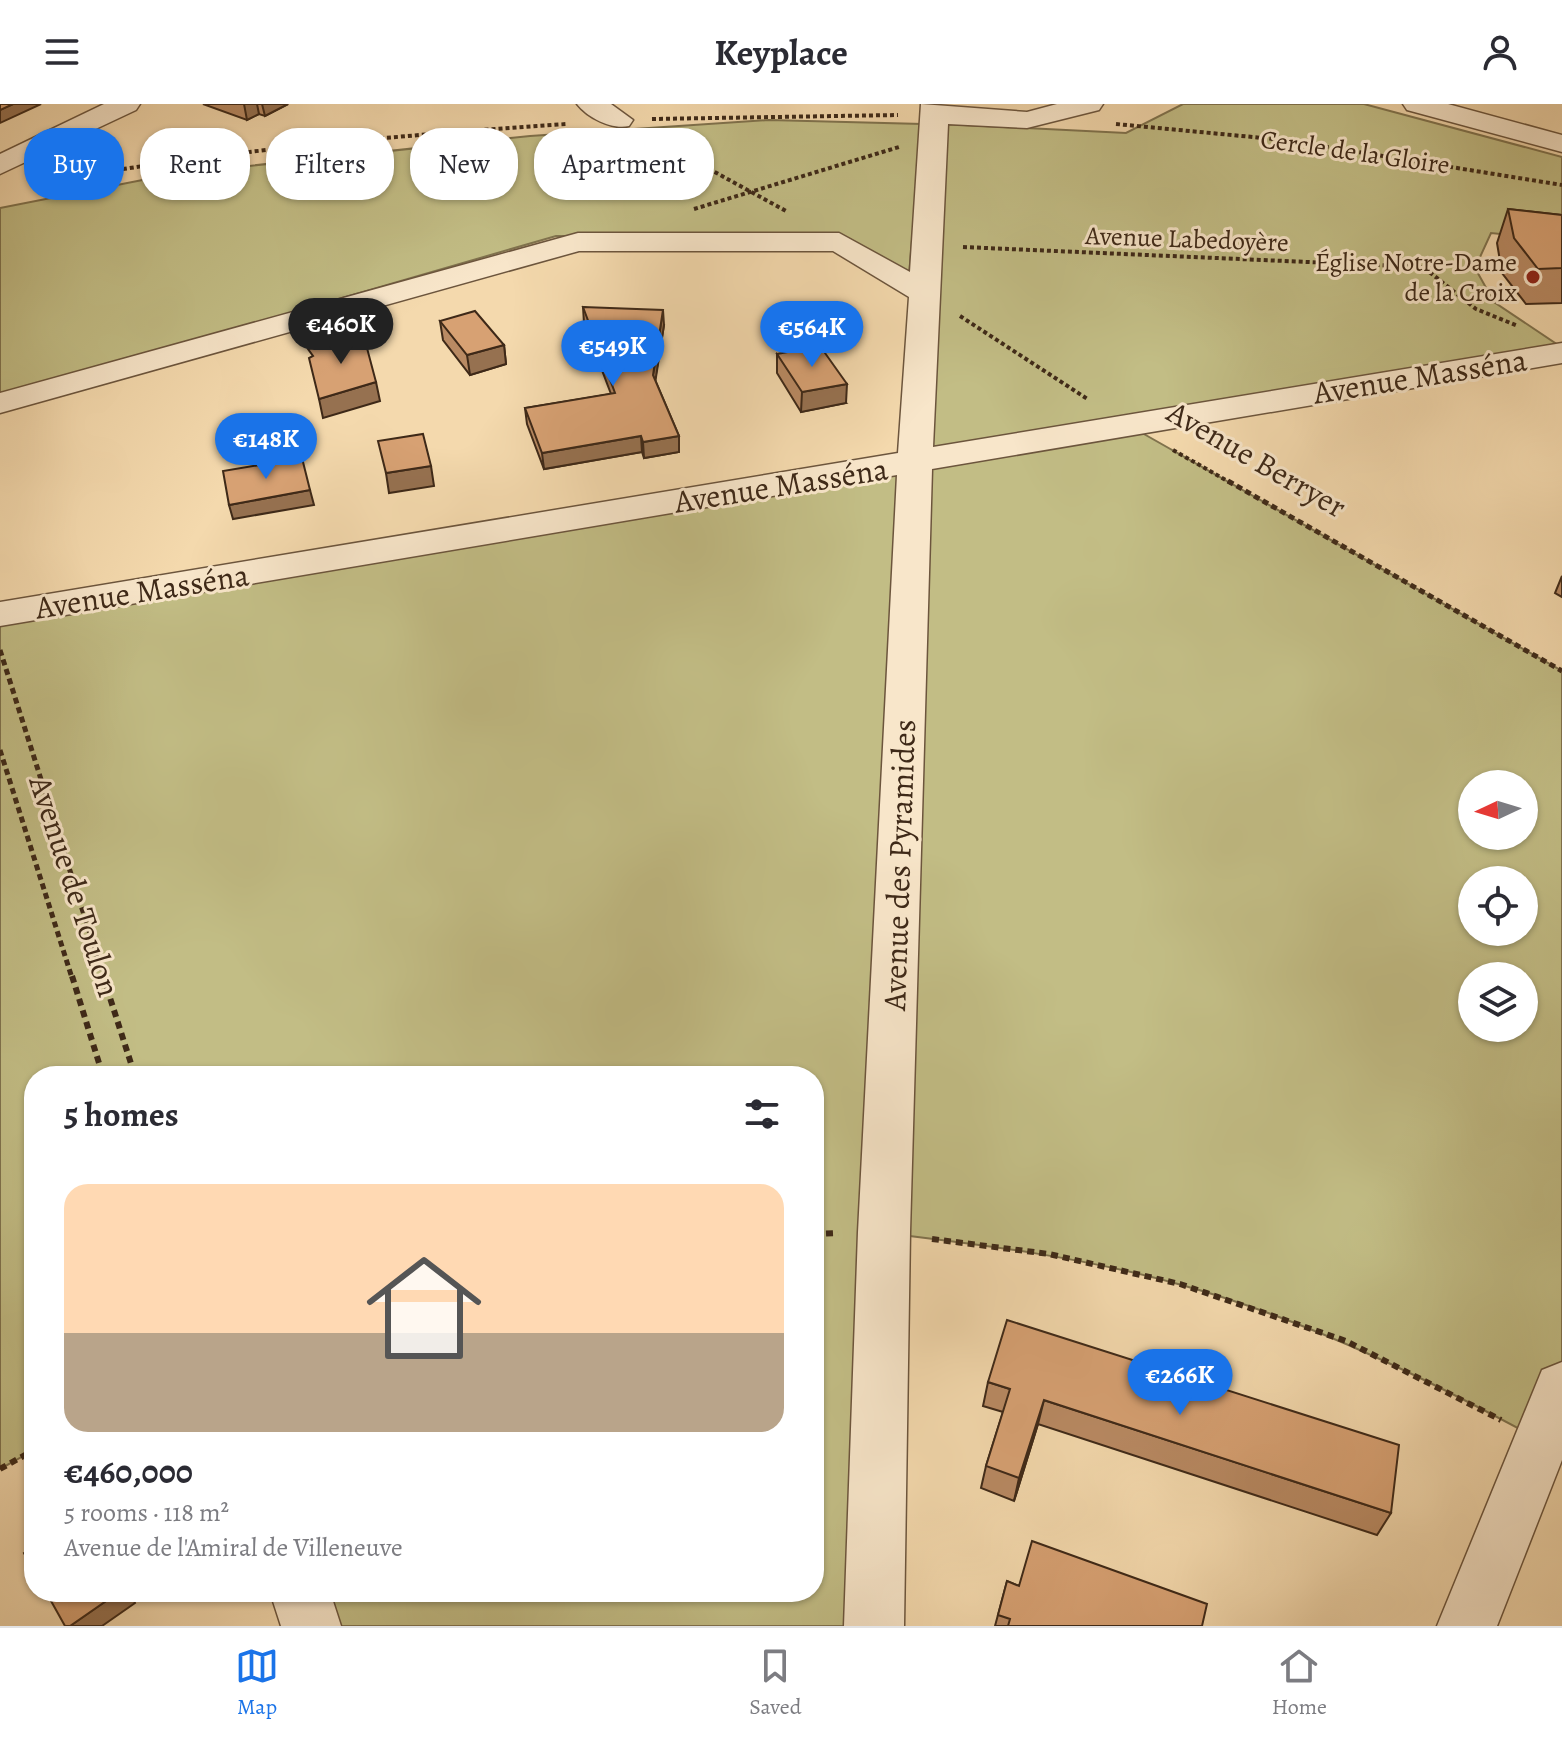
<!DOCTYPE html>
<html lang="en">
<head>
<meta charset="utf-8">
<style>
	:root { --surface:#fff; --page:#f2f2f3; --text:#2b2b33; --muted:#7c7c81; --line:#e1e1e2; --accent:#1a73e8 }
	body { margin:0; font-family:Alegreya,serif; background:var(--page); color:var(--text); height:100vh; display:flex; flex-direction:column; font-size:30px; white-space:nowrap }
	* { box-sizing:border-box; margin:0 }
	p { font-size:26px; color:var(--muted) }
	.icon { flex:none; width:44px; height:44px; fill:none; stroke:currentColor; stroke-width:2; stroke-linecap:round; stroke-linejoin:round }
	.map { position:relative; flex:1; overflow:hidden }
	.drawer { position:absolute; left:24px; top:962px; width:800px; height:536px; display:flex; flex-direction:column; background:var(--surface); border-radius:32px; box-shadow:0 2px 6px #0004 }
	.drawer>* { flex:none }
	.hud { position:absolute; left:24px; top:24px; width:800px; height:72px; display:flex; gap:16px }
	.needle { width:52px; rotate:266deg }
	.controls { position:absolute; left:1458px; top:666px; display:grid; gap:16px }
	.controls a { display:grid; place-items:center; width:80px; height:80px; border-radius:50%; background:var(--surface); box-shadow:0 2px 6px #0004; font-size:40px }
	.price { position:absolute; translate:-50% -68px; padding:0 18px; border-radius:28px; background:var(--accent); color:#fff; font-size:26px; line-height:52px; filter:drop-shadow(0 2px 4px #0008) }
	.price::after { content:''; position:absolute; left:50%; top:48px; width:24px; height:18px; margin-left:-12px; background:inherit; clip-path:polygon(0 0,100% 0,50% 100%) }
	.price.current { background:#222; color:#fff }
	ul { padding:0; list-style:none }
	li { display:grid; align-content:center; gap:16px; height:424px; padding:0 40px }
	li span { display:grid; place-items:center; height:248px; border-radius:24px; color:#555 }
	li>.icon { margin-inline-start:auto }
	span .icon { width:144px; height:144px; fill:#fffc; stroke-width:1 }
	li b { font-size:34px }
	h2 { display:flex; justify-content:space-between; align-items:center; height:96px; padding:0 40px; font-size:34px }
	.pill { padding:0 28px; border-radius:32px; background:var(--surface); box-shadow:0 2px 6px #0004; font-size:28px; line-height:72px }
	.pill.current { background:var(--accent); color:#fff }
	header { display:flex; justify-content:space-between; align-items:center; height:104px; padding:0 40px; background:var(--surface); font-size:36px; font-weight:700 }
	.dock { display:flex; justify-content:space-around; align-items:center; height:112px; border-top:2px solid var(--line); background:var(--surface); font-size:22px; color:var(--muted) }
	.dock a { display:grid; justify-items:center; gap:4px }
	.dock .current { color:var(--accent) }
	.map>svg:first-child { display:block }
</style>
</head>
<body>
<header><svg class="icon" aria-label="menu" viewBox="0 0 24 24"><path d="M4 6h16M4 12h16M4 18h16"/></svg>Keyplace<svg class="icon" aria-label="person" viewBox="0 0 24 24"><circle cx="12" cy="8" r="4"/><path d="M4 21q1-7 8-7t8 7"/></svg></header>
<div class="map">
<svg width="1562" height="1522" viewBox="0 0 1562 1522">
	<rect width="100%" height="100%" fill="#f4d9ad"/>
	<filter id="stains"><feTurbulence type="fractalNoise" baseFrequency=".0025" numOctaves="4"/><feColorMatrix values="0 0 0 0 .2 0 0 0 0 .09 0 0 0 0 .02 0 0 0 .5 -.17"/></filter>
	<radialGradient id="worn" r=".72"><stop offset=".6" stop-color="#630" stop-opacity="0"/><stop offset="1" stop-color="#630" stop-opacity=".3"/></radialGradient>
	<path fill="#c2bd85" stroke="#80734e" stroke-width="2" fill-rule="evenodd" d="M1183,0H1364L1562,53V136L1491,129L1475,164L1494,198L1558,241L931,345L944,20L1126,29Z
		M769,16L922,20L909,171L848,134L556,132L0,293V104L173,70L530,32Z
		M1128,321L1562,567V1348C1440,1281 1313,1217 1178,1180C1082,1153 984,1141 885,1129L874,1522H311L300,1488H814V972H34V1346L0,1365V510ZM1472,680H1524V732H1472ZM1472,776H1524V828H1472ZM1472,872H1524V924H1472Z"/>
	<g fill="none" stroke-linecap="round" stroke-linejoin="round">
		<defs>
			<path id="minor" d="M104,0H140L136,6L0,70V50Z
				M577,0H611L633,16L629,22C612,26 588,14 577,0Z
				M921,0L1027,8L1057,0H1103L1099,6L1027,24L948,20L933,343L1562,239V259L932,365L910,1128L904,1522H844L858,1128L897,371L0,522V498L898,349L909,193L833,147H579L0,309V289L578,129H839L910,168Z
				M1403,0H1448L1562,31V48L1407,6Z
				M1562,1258V1356L1497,1522H1437L1542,1266Z
				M270,1488H330L341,1522H281Z"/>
		</defs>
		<use href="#minor" stroke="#6c553d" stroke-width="3"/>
		<path stroke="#3e2918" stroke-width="4" stroke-dasharray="4 3" stroke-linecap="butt" d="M652,15L898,11
			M1116,20L1284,36L1562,81
			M647,31L786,107
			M40,79C215,47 390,32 567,20
			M694,105L899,43
			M963,143L1423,163L1476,205L1518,222
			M960,212L1089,296
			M1173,346L1231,379"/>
		<path stroke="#3e2918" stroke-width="5" stroke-dasharray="6 4" stroke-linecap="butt" d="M1228,377L1562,567
			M0,546L104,874
			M0,646L72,874"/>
		<path stroke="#3e2918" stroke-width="6" stroke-dasharray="7 5" stroke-linecap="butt" d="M72,872L103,972
			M103,872L135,972
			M814,1130L838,1129
			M932,1135L1049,1150L1180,1180L1346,1237L1501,1316
			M0,1365L34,1346"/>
		<use href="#minor" fill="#f8e6ca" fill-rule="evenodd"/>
	</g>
	<path fill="#b98a63" stroke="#3e2918" stroke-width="2" d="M203,0H288L265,12L259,10L247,16Z
		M1508,105L1562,111V199L1526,200L1502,169L1497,139Z
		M583,203L664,221L655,276L679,332V348L644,354L642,348L544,365L527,320L525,304L611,290L584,219Z
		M440,217L504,241L506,260L470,271L443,236Z
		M777,250L846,299L801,308L777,269Z
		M1562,472V493L1555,489Z
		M988,1278L1391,1409L1377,1431L1038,1320L1014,1397L981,1384L986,1362L1003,1308L983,1302Z
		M1007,1477L1019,1482L1202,1522H995Z"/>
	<path fill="#967150" stroke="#3e2918" stroke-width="2" d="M13,0H41L0,19V6Z
		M244,0H257L259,10L247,16Z
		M262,0H288L265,12Z
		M663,206L664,221L654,286L653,271Z
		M504,241L506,260L470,271L467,251Z
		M376,278L380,297L323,314L319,295Z
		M847,280L846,299L801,308L802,288Z
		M641,332L642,348L544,365L542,349Z
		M679,332V348L644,354L643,338Z
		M431,362L434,382L389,389L386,369Z
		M310,386L314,401L233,415L229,401Z
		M1044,1296L1038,1320L1014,1397L1019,1374Z
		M119,1488H129L135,1499L102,1522H70Z"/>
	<path fill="#d7a173" stroke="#3e2918" stroke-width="2" d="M0,0H13L0,6Z
		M1508,105L1562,111V164L1538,165L1514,134Z
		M583,203L663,206L653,271L679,332L643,338L641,332L542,349L525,304L615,289Z
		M475,207L504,241L467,251L440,217Z
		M363,229L376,278L319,295L309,254L313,252L308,245Z
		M820,242L847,280L802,288L777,250Z
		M423,330L431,362L386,369L378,337Z
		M302,354L310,386L229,401L223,367Z
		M1007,1216L1399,1341L1391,1409L1044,1296L1019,1374L986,1362L1010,1285L988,1278Z
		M1032,1437L1207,1500L1202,1522H1008L1010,1515L998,1511L1007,1477L1019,1482Z
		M34,1443V1467L24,1449Z
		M46,1488H119L70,1522H65Z"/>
	<circle fill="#8f2418" stroke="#f8e6ca" stroke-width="3" cx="1533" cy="173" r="8"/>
	<g text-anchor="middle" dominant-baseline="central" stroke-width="6" stroke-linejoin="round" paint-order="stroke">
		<g font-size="26" fill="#3e2918" stroke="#f8e6ca">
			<text transform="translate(1355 48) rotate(8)">Cercle de la Gloire</text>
			<text transform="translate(1187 135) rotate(2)">Avenue Labedoyère</text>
		</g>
		<g font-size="26" fill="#3e2918" stroke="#f8e6ca" text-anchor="end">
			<text x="1517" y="158">Église Notre-Dame<tspan x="1517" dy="30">de la Croix</tspan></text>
		</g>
		<g font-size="32" fill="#3e2918" stroke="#f8e6ca">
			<text transform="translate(1420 272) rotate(-9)">Avenue Masséna</text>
			<text transform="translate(1257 355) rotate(30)">Avenue Berryer</text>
			<text transform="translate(781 381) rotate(-9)">Avenue Masséna</text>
			<text transform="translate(142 487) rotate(-9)">Avenue Masséna</text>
			<text transform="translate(899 761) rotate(-88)">Avenue des Pyramides</text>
			<text transform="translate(75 782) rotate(72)">Avenue de Toulon</text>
		</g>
	</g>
	<rect width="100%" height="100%" filter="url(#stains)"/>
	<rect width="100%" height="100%" fill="url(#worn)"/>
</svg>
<div class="controls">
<a><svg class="needle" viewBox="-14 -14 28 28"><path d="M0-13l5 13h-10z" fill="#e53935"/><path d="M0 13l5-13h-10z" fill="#7c7c81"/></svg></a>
<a><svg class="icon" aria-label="locate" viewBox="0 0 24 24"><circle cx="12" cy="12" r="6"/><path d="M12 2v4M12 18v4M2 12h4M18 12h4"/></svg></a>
<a><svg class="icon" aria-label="layers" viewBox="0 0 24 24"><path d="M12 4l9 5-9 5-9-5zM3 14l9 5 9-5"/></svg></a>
</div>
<b class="price current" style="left:341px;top:262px">€460K</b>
<b class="price" style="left:812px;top:265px">€564K</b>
<b class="price" style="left:613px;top:284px">€549K</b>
<b class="price" style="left:266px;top:377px">€148K</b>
<b class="price" style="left:1180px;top:1313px">€266K</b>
<div class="hud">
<a class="pill current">Buy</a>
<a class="pill">Rent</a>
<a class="pill">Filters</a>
<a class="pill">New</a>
<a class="pill">Apartment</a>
</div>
<section class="drawer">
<h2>5 homes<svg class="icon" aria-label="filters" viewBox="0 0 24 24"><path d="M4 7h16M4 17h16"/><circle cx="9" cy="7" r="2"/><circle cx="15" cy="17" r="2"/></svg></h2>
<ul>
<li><span style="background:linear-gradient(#ffd9b3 60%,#b9a48a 0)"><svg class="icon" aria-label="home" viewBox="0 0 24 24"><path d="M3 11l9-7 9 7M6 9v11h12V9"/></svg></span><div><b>€460,000</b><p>5 rooms · 118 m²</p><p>Avenue de l'Amiral de Villeneuve</p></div></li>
</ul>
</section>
</div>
<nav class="dock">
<a class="current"><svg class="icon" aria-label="map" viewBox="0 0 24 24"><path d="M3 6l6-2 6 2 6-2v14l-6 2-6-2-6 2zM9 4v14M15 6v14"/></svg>Map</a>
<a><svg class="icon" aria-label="saved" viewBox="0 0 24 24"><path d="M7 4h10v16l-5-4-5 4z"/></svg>Saved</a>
<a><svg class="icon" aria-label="home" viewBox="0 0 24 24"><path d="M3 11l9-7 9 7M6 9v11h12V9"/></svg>Home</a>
</nav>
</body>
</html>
